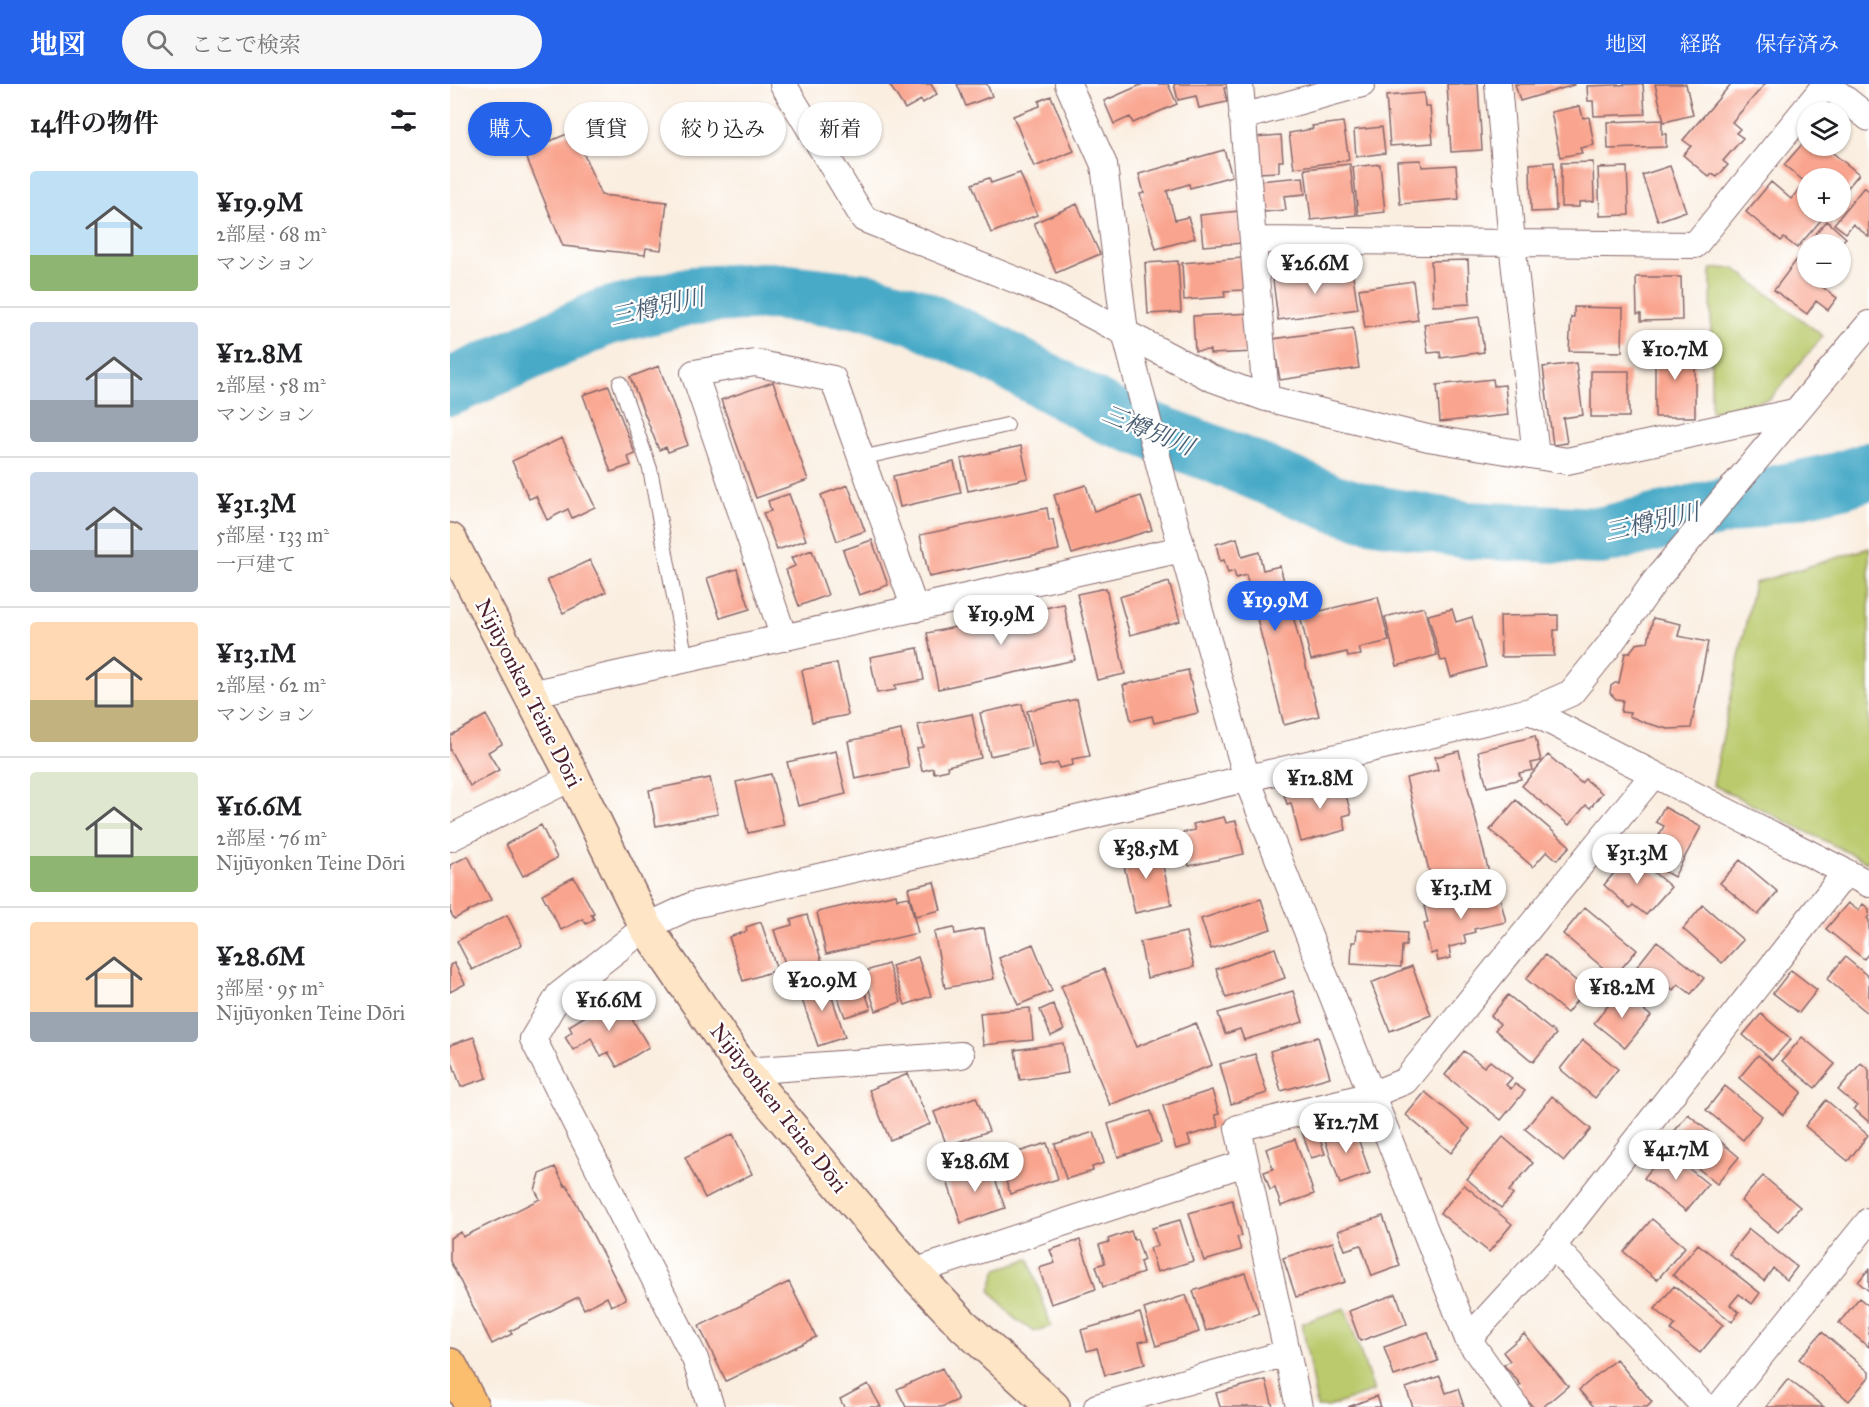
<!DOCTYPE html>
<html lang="ja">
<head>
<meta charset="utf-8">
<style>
	:root { --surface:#fff; --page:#f6f6f6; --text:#202124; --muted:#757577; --line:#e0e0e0; --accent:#2563eb }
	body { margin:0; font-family:"IM FELL Great Primer","Noto Serif JP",serif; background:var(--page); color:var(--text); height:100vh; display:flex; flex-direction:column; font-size:22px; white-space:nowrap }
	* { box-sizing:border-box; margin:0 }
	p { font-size:20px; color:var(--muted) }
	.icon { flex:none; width:33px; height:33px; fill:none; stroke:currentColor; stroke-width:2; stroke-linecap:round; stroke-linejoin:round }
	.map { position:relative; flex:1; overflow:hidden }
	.panel { display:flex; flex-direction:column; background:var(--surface); width:450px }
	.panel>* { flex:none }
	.guide { position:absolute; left:18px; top:18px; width:570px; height:54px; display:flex; gap:12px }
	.tools { position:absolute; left:1347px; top:18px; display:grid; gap:12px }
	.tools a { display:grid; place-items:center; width:54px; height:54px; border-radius:50%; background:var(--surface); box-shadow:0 2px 4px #0004; font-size:30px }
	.price { position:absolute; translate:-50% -51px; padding:0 14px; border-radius:21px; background:#fff; color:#222; font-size:20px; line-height:39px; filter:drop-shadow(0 2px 3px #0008) }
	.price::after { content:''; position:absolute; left:50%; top:36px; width:18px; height:14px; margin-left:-9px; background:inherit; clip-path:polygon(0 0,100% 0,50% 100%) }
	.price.current { background:var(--accent); color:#fff }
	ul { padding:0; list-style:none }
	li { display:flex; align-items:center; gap:18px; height:150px; padding:0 30px }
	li+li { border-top:2px solid var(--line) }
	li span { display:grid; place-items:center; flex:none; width:168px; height:120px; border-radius:6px; color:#555 }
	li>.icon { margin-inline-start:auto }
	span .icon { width:72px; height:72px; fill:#fffc; stroke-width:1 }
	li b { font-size:26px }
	h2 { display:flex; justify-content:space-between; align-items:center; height:72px; padding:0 30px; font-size:26px }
	.chip { padding:0 21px; border-radius:27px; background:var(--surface); box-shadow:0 2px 4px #0004; font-size:21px; line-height:54px }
	.chip.current { background:var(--accent); color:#fff }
	header { display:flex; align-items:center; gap:36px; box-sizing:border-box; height:84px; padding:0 30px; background:var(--accent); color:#fff }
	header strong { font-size:28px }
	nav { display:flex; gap:33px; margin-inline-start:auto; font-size:21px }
	.search { width:420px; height:54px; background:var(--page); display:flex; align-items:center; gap:15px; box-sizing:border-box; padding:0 21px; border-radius:33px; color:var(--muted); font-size:22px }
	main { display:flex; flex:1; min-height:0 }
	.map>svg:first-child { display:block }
</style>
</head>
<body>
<header>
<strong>地図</strong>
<div class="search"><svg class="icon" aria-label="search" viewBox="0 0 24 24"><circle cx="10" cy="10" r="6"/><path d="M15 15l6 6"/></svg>ここで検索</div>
<nav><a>地図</a><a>経路</a><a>保存済み</a></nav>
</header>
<main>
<section class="panel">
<h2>14件の物件<svg class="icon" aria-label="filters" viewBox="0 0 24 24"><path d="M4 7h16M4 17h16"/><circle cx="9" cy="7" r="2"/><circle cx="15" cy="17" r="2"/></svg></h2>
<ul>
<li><span style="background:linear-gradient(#bfe0f5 70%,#8fb573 0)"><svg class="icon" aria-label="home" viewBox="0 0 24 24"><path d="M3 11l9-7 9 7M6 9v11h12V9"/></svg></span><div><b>¥19.9M</b><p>2部屋 · 68 m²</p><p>マンション</p></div></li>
<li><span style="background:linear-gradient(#c9d6e8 65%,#9aa5b1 0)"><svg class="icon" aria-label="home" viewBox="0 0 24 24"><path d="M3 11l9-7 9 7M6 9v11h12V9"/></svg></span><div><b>¥12.8M</b><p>2部屋 · 58 m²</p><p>マンション</p></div></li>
<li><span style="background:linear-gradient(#c9d6e8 65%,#9aa5b1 0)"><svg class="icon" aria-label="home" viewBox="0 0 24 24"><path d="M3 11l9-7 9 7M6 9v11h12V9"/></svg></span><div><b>¥31.3M</b><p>5部屋 · 133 m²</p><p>一戸建て</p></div></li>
<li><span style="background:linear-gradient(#ffd9b3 65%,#c2b280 0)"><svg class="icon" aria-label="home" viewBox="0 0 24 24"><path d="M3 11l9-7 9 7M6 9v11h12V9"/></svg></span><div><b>¥13.1M</b><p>2部屋 · 62 m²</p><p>マンション</p></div></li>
<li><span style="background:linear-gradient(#dfe7d0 70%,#8fb573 0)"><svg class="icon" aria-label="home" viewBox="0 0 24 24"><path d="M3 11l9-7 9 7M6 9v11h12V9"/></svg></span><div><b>¥16.6M</b><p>2部屋 · 76 m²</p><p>Nijūyonken Teine Dōri</p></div></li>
<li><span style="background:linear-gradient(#ffd9b3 75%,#9aa5b1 0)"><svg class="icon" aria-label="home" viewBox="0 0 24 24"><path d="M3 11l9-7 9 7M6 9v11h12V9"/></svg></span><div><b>¥28.6M</b><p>3部屋 · 95 m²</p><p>Nijūyonken Teine Dōri</p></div></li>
</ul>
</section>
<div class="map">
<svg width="1419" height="1323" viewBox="0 0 1419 1323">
	<rect width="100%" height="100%" fill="#fff"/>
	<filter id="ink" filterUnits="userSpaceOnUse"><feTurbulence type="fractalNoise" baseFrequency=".0167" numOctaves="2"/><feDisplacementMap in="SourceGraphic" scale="12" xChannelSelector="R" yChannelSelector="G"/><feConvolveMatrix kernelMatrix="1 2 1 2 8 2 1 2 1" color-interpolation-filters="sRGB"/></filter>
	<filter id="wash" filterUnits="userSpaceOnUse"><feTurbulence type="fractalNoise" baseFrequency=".008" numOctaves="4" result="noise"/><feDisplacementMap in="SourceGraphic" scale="24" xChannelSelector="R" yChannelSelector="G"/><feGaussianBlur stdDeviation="1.35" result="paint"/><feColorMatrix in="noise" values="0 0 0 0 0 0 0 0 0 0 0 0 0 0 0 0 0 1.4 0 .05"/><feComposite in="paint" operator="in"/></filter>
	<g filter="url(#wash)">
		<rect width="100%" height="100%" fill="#faeee0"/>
		<path fill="#baca6c" stroke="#82744c" stroke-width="1.5" d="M1284,184L1373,252L1320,315L1261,328V185Z
			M1419,464V779L1263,701L1304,499Z
			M579,1175L601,1242L584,1248L564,1234L540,1206L547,1185Z
			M895,1224L924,1307L878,1323H867L852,1239Z"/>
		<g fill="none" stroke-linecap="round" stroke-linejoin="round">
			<path stroke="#49aac8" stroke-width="58" d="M0,303L155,233L243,211L321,207L418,218L465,232L534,264L658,331L764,370L881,418L914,428L1017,446L1150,452L1313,413L1388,397L1419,387"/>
		</g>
		<g id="blocks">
			<path fill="#f9a48e" d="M439,0H481L487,10L473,19L471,16L455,25Z
				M507,0H537L542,12L516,22Z
				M693,0H718L727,20L683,39L680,33L664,40L654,17Z
				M724,0H780V3L774,4L777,18L749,24L746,12L728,16Z
				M997,0H1028L1032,66L1001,68Z
				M1065,0H1124V1L1070,17Z
				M1193,0L1195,30L1144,32L1143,17H1138L1137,2Z
				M1205,0H1236L1243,31L1214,38Z
				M1281,0H1315L1282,38L1290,45L1286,49L1293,54L1273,77L1278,81L1267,93L1262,90L1259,93L1233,71L1241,62L1233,56Z
				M974,9L975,22H980L983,59L940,62L936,12Z
				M601,12L624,67L584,83L563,32L590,22L589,17Z
				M1130,22L1133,34L1139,33L1144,61L1130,64L1132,69L1110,73L1101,28Z
				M1212,36V50H1216V63L1158,65L1157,38Z
				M893,38L899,76L844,84L839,49L863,45L862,42Z
				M932,43L935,69L906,73L904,46Z
				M124,47L151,111L217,118L211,166L196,164L195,171L113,162L76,72L81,70L79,66Z
				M831,51L833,77H829V88L807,89L804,53Z
				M1358,57V62H1374L1409,90L1390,113V94H1358V128H1378L1347,164L1334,154L1331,157L1296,128L1321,98L1341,115L1355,98L1334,81L1354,58Z
				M774,66L782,92L740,104L739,100L717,107L725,136L738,133L745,154L706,165L690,110L694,109L689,90Z
				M971,76L972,83L1006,81L1009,115L950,120L947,77Z
				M1104,78L1106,127L1081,128L1080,80Z
				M1143,78L1144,117L1129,118V123H1111V79Z
				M900,80L906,131L861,136L855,85Z
				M930,80L935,128L908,131L903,83Z
				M1220,82L1236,127L1208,137L1192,91Z
				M1177,83L1179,131L1150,132L1148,84Z
				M570,89L587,131L541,149L522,100L539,94L541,99Z
				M853,93L855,110L834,112L836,126L814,128L808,97Z
				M1414,103L1419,107V153L1403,140L1396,149L1384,140Z
				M627,120L650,170L606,189L584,139Z
				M789,127L792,159L753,162L750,131Z
				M1377,137L1396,154L1389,160H1358V172L1351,166Z
				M792,174L794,206L774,207L775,213L734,216L732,179Z
				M1348,174L1358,182V194H1369L1366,198L1387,214L1378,226L1366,217L1357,230L1324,206Z
				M1018,176L1020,220L983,222L981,177Z
				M728,177L731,228L698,230L695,179Z
				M902,185L908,225L828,236L823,196Z
				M1186,193H1231L1232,236L1191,237V230H1187Z
				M963,197L968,236L915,244L909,205Z
				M1124,223L1173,224L1172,268L1119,267L1121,233H1124Z
				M802,229L805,268L760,270V266L745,267L743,232Z
				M1029,233L1034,268L991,274L990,268L978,269L974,240Z
				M903,244L909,284L830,296L823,255Z
				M1245,260V333H1205V261Z
				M1126,279L1133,331L1113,334L1117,359L1103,361L1093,283Z
				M209,282L238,361L218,368L216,363L209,366L180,293Z
				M1141,287H1179V333H1141Z
				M1043,295L1044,302L1055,301L1058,331L990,338L987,301Z
				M323,298L358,396L306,414L271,316Z
				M159,302L185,370L178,373L181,381L161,388L133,311Z
				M112,354L145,423L122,434L118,425L97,436L86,412L79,415L62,377Z
				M571,362L578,394L518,407L511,375Z
				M504,378L511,409L450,423L443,392Z
				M398,401L415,447L387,457L371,411Z
				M636,401L644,427L691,412L702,446L622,470L604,411Z
				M339,410L356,456L327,466L313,429L321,427L318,417Z
				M597,424L599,436L603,435L609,466L479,493L470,451Z
				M787,454L792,473L809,468L813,486L830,482L869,632L834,641L796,491L786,494L784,487L778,489L774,476L770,477L766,460Z
				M422,456L438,501L409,511L393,466Z
				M362,466L378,511L349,522L336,486L345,482L341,474Z
				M140,476L156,508L113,529L97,496Z
				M287,485L300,525L270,534L257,494Z
				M719,498L730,537L680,551L669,513Z
				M656,504L675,590L647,596L627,510Z
				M928,513L939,557L909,564L911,571L898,573L897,568L861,576L850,532Z
				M614,520L625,576L488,605L477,549Z
				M974,523L987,571L947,582L935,533Z
				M1002,525L1006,538L1022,533L1036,583L1001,593L996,576L991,577L978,531Z
				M1108,531V546H1104V572L1051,573L1050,532Z
				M1203,534L1231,540L1228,552L1258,558L1241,644L1218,645L1196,639L1179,632L1180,629L1171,628L1173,616L1166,615L1160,609L1161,602L1165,599H1169L1175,569H1179L1186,560L1198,558Z
				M468,564L474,596L445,601L446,606L427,609L420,573Z
				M387,579L398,631L362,638L352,586Z
				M738,586L748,629L704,639L702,632L681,637L673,601Z
				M627,615L640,672L622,675L623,681L609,684L608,679L590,683L577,627Z
				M572,620L581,663L540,672L530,629Z
				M522,630L531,674L497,682L498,686L484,689L483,684L472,687L467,664L473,663L468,641Z
				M36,631L52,660L38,668L49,686L20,702L0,666V652Z
				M451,646L459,684L405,695L398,657Z
				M1085,652L1091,677L1081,679L1083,686L1069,689L1071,695L1037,703L1028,667Z
				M386,667L396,710L348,722L337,678Z
				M1009,667L1042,801L986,815L956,694L988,686L985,673Z
				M1098,671L1131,699L1135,695L1152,709L1140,724L1136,721L1119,741L1072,702Z
				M321,690L334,741L298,749L286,698Z
				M260,694L268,730L206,742L199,706Z
				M892,696L901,730L893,732L896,746L851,758L841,719L837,720L834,711Z
				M1066,716L1120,762L1107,776L1097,767L1083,783L1040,746Z
				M1214,723L1251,743L1224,793L1205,782L1214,764L1205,759L1214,742L1206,738Z
				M774,733L776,739L786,737L794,770L739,782L732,749L745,746L743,740Z
				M91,741L107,774L73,792L56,760Z
				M702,762L706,780L712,778L722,821L685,829L671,769Z
				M1181,769L1221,803L1196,831L1183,821L1180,824L1154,801Z
				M18,772L41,816L4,835L0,827V781Z
				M1290,776L1328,808L1308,831L1270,799Z
				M124,793L144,829L141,830L144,835L136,840L133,835L111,846L92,810Z
				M484,798L491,826L465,832L458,804Z
				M1048,806L1056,838L1024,845L1025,848L1014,851L1016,859L999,863L1001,874L988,877L986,868L981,870L974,840L978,839L974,822Z
				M446,810L447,815L459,813L468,849L376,870L367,828Z
				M811,815L821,845L761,865L751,835Z
				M1398,819L1408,826L1413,820L1419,825V832L1417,834L1419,836V869L1414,875L1376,845Z
				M1253,821L1293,856L1272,879L1233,845Z
				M1135,823L1187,866L1164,893L1113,850Z
				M57,831L72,861L22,886L7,857Z
				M357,831L374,884L340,895L324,846L342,841L341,836Z
				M311,838L327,886L293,897L279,853L297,847L296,843Z
				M504,844L505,850L534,844L544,895L495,904L484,848Z
				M907,846L957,849L956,862H952L951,883L901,880L902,858H906Z
				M736,848L744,883L697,894L690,858Z
				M1207,857L1254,894L1241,910L1228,900L1223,906L1220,903L1207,919L1177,895Z
				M583,860L602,907L568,921L549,874Z
				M825,864L835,894L776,914L766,885Z
				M1095,871L1136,905L1117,929L1076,895Z
				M468,873L481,912L455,921L442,882Z
				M1395,873L1419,893V930L1377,895Z
				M4,879L15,900L0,908V881Z
				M438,880L451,918L426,927L413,888Z
				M962,882L981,931L940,947L921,899Z
				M654,885L686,963L746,939L762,981L660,1021L611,902Z
				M407,886L421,925L395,933L381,894Z
				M1341,886L1367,906L1349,929L1323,909Z
				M376,895L395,953L368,962L348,904Z
				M843,907L853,938L794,956L790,945L775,950L768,929Z
				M1170,907L1201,932L1175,964L1144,939Z
				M1058,911L1106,950L1083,978L1045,946L1050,940L1041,932Z
				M168,912L199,963L167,983L158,968L151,972L141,954L123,966L115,953L122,948L119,942Z
				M603,920L614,946L601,952L590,926Z
				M580,924L583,956L533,961L530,929Z
				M1311,930L1341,955L1322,976L1293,951Z
				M24,953L37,994L11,1003L0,972V961Z
				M868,953L880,993L831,1007L820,967Z
				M1352,953L1385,980L1365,1004L1332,977Z
				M1133,956L1168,985L1145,1014L1110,985Z
				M613,959L618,989L570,996L565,966Z
				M1014,967L1034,983L1040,977L1062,994L1056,1001L1061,1005L1065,1000L1075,1007L1051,1036L995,991Z
				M805,970L817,1009L781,1020L770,980Z
				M1308,971L1352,1008L1333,1031L1289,994Z
				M1411,979L1419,986V1038L1404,1025L1407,1022L1388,1006Z
				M458,990L480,1040L440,1056L419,1006Z
				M1275,1002L1312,1032L1293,1056L1256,1026Z
				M762,1006L769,1030L765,1031L769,1043L738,1052L741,1061L726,1065L713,1022Z
				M975,1008L1020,1045L1001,1069L956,1031Z
				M1102,1012L1141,1045L1114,1077L1075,1045Z
				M526,1013L539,1047L497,1062L484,1028Z
				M1376,1016L1418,1051L1398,1077L1355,1042Z
				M701,1027L711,1059L668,1073L658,1040Z
				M1238,1030L1289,1073L1267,1100L1216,1058Z
				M903,1040L920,1089L890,1100L873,1050Z
				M866,1043L875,1070L861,1074L852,1048Z
				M644,1048L654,1079L642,1083L643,1087L616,1095L605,1060Z
				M283,1050L302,1090L255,1114L235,1073Z
				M1053,1053L1083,1079L1059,1107L1063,1111L1051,1124L1017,1095Z
				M845,1055L864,1110L831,1122L825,1104L820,1106L814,1088L823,1085L816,1065Z
				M597,1059L608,1095L560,1110L549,1074Z
				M1216,1066L1258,1100L1236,1127L1194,1094Z
				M540,1080L555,1124L511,1139L496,1094Z
				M105,1083L115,1102L117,1101L176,1215L161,1222L157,1213L134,1225L128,1213L60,1247L62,1250L42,1260L0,1177V1154L11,1148L13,1153L90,1115L85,1106L90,1090Z
				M1313,1092L1350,1123L1328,1148L1291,1117Z
				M1014,1101L1062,1140L1039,1168L990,1129Z
				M782,1116L792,1152L787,1153L791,1166L754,1177L739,1129Z
				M933,1132L950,1182L922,1192L911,1161L895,1166L888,1147Z
				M1202,1135L1235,1163L1207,1196L1174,1168Z
				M730,1136L743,1177L707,1188L700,1164L708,1162L702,1144Z
				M1299,1145L1347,1183L1337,1196L1323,1184L1314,1197L1279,1170Z
				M681,1147L684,1156L687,1155L694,1176L690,1178L693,1189L653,1203L646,1182L655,1179L649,1161L659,1158L658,1155Z
				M630,1156L646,1205L601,1220L589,1184L605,1179L600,1166Z
				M883,1158L895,1198L846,1213L833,1174Z
				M1248,1160L1310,1209L1302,1220L1289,1210L1280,1221L1289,1228L1282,1238L1223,1191Z
				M1419,1185V1207L1408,1198Z
				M795,1189L809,1229L756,1247L743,1207Z
				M339,1198L366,1253L276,1297L249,1242Z
				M1224,1202L1273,1241L1250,1269L1221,1246L1225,1241L1205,1225Z
				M946,1210L957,1240L910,1257L899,1227Z
				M736,1211L749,1248L706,1262L694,1225Z
				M1409,1214L1419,1222V1263L1389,1239Z
				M690,1229L698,1256L689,1258L695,1280L655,1291L647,1264L637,1267L631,1246Z
				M978,1248L988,1277L944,1292L934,1263Z
				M1372,1248L1419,1288V1293L1399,1317L1349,1275Z
				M1074,1250L1118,1302L1093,1323H1083L1067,1304L1071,1301L1054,1281L1060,1277L1053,1268Z
				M1166,1275L1202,1318L1197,1323H1144L1129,1306Z
				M492,1284L508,1316L492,1323H456L447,1305Z
				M990,1292L996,1309L1008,1305L1014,1323H963L956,1304Z
				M1338,1295L1374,1323H1316Z
				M816,1296L823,1323H770L766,1309Z
				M418,1300L431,1323H394L390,1315Z
				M927,1312L931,1323H898Z"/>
		</g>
	</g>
	<g filter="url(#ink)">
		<use href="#blocks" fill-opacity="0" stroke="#88676a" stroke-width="1.5"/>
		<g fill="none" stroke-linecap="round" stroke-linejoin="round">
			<defs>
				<path id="lane" d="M170,299L200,385L236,576
					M411,374L557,341"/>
				<path id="street" d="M333,0L414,135L603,211L761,294L816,314L978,354L1117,377L1344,328
					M618,0L654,81L675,248L716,407L797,695L1018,1255L1066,1323
					M790,0L816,314
					M1048,0L1062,159L1086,372
					M1376,0L1419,34
					M792,33L912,0
					M803,156L1245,161L1376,0
					M334,554L244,289L305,279L383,295L465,525
					M80,610L732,465
					M1080,627L1419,800
					M0,754L123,693
					M294,987L511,971
					M1103,1162L1255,1323
					M463,1188L795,1079
					M1018,1255L1103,1162L1396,788
					M261,1323L245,1275L83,955L109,911L196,843L243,821L601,741L1080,627L1121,609L1158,563L1205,497L1419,240
					M647,1323L837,1269
					M849,1323L788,1044L921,1011L955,997L1204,690
					M1269,1323L1419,1137"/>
				<path id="secondary" d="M0,456L123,693L196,843L294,987L463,1188L513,1241L603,1323"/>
				<path id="highway" d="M0,1281L22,1323"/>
			</defs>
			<use href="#lane" stroke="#88676a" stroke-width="16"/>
			<use href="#street" stroke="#88676a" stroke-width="28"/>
			<use href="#secondary" stroke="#88676a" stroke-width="36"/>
			<use href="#highway" stroke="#88676a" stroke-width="36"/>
			<use href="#lane" stroke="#fff" stroke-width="14"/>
			<use href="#street" stroke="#fff" stroke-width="26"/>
			<use href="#secondary" stroke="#fde5c5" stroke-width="33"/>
			<use href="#highway" stroke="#fbbd6e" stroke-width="33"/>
		</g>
	</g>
	<g text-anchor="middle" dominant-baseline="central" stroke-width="4.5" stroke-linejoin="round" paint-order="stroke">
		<g font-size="22" fill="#4a1f2b" stroke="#fff">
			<text transform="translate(79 609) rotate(63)">Nijūyonken Teine Dōri</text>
			<text transform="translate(329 1024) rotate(52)">Nijūyonken Teine Dōri</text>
		</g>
		<g font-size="24" font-style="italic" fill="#4a5e72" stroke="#fff">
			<text transform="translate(207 223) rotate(-13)">三樽別川</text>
			<text transform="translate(698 346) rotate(22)">三樽別川</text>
			<text transform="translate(1202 438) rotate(-13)">三樽別川</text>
		</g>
	</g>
</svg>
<div class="tools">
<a><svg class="icon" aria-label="layers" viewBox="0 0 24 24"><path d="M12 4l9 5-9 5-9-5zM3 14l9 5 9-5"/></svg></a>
<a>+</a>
<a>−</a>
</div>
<b class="price" style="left:865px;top:211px">¥26.6M</b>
<b class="price" style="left:1225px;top:297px">¥10.7M</b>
<b class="price current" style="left:825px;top:548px">¥19.9M</b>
<b class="price" style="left:551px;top:562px">¥19.9M</b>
<b class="price" style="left:870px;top:726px">¥12.8M</b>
<b class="price" style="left:696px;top:796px">¥38.5M</b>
<b class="price" style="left:1187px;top:801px">¥31.3M</b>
<b class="price" style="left:1011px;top:836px">¥13.1M</b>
<b class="price" style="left:372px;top:928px">¥20.9M</b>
<b class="price" style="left:1172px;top:935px">¥18.2M</b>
<b class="price" style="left:159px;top:948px">¥16.6M</b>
<b class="price" style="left:896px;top:1070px">¥12.7M</b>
<b class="price" style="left:1226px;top:1097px">¥41.7M</b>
<b class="price" style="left:525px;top:1109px">¥28.6M</b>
<div class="guide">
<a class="chip current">購入</a>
<a class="chip">賃貸</a>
<a class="chip">絞り込み</a>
<a class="chip">新着</a>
</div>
</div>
</main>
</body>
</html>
